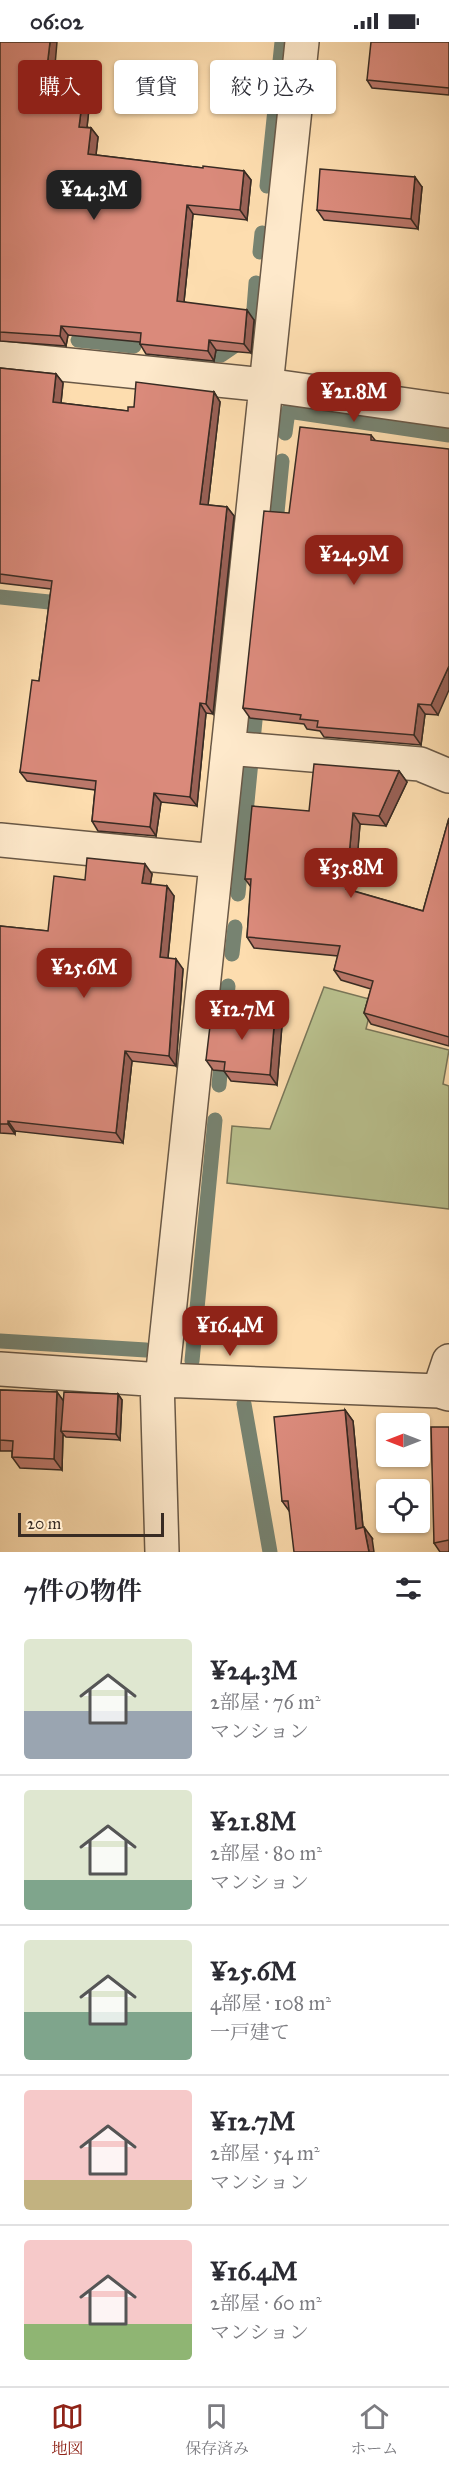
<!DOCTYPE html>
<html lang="ja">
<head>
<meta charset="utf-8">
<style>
	:root { --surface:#fff; --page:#f2f2f3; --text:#2b2b33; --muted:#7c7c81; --line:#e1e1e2; --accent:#8f2418 }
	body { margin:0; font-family:"IM FELL Great Primer","Noto Serif JP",serif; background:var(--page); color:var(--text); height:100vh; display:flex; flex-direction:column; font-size:22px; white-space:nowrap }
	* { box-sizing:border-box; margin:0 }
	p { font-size:20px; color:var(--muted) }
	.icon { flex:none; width:33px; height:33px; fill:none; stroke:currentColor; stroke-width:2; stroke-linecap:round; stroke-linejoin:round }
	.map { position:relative; height:1510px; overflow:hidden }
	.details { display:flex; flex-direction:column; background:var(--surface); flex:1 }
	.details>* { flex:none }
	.top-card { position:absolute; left:18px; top:18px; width:414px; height:54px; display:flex; gap:12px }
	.needle { width:39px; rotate:270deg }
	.controls { position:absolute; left:376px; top:1371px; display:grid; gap:12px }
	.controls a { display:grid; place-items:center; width:54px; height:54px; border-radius:6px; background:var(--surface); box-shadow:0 2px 4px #0004; font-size:30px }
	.scale { position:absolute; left:18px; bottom:15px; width:146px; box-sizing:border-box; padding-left:6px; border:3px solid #382b23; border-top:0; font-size:16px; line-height:21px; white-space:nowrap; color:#382b23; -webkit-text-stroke:4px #fee9cb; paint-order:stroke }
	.price { position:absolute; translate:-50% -51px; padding:0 14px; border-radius:12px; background:var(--accent); color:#fff; font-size:20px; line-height:39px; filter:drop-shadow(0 2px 3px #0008) }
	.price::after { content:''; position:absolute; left:50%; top:36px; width:18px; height:14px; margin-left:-9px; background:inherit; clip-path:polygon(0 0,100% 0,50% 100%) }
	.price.selected { background:#222; color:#fff }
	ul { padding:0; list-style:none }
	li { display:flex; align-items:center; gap:18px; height:150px; padding:0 24px }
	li+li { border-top:2px solid var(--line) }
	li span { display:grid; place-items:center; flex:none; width:168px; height:120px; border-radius:6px; color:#555 }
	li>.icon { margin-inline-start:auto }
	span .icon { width:72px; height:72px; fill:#fffc; stroke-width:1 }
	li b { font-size:26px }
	h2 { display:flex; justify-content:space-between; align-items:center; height:72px; padding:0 24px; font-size:26px }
	.tag { padding:0 21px; border-radius:6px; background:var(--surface); box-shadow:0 2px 4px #0004; font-size:21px; line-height:54px }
	.tag.selected { background:var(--accent); color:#fff }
	.status { display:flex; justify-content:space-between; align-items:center; height:42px; padding:0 30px; background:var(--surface); direction:ltr }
	.status svg { height:16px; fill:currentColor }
	.tabs { display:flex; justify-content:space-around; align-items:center; height:84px; border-top:2px solid var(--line); background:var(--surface); font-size:16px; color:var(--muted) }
	.tabs a { display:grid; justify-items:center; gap:3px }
	.tabs .selected { color:var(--accent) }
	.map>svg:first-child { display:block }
</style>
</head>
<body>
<div class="status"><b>06:02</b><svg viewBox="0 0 49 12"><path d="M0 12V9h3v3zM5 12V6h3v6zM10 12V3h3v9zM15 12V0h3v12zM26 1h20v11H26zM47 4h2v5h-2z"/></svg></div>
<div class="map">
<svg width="449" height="1510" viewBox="0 0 449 1510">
	<rect width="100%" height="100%" fill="#fdddaf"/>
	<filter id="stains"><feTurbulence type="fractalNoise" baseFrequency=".00333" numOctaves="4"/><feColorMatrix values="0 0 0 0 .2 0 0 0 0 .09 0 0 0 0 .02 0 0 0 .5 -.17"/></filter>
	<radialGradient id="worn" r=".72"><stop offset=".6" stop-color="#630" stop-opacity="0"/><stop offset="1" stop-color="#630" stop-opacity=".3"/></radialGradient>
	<path fill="#bac28f" stroke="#797659" stroke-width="1.5" d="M324,945L373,958L366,987L449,1008L443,1042L449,1044V1167L227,1141L232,1084L270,1087Z"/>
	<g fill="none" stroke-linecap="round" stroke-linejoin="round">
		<path stroke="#778371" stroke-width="15" d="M267,144L282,0
			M260,210L262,191
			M78,298L134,304
			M195,311L221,313L252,292L256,241
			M285,391L288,369L449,393
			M276,481L282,419
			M0,555L69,562
			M238,852L257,658
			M232,912L235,885
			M224,987L228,944
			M219,1043L222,1010
			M0,1299L146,1308
			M192,1319L215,1078
			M244,1362L270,1510"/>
		<defs>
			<path id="minor" d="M0,316L266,343L449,369
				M228,706L420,722L449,734
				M0,798L216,819
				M0,1327L162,1338L439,1349L449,1352
				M157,1337L162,1510
				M162,1338L302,0
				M439,1349L449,1319"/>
		</defs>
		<use href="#minor" stroke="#695846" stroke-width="36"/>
		<use href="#minor" stroke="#fee9cb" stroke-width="33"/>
	</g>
	<path fill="#bb776a" stroke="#382b23" stroke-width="1.5" d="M0,0L54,26L86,30L92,39L87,85L91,86L98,95L96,113L203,126L244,129L251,138L247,178L193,172L184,260L254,278L251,311L216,308L214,319L146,312L140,302V300L68,293L66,304L0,299Z
		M449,0V53L372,46L367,38Z
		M422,145L418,187L324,178L317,168Z
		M0,326L56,332L63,341L61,361L128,369L134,365L214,350L220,360L208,463L227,465L234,474L213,672L206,671L197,764L161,760L156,794L98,789L92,779L95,748L27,739L20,730L39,639L51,547L0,541Z
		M371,393L375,398L438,673L425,672L421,703L324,695L320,689L307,687L304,682L250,676L243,666L289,471Z
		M399,729L407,740L386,784L360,782L354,849L423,869L449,776V1004L371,982L364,971L371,947L341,938L334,928L338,914L254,906L247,895L251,845L245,837L309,769Z
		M152,832L150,842L174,854L168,916L183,927L176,1024L132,1019L123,1101L15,1089V1092L0,1091V884L48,889L85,838Z
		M282,983L277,1043L231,1039L224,1029L213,1028L206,1018Z
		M0,1348L57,1350L63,1359L118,1352L122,1358L120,1398L66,1395L63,1392L62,1428L20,1426L12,1415V1409H0Z
		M345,1368L353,1379L363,1485L372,1496L290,1470L282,1459Z
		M449,1385V1510H440L434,1501Z"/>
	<path fill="#996156" stroke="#382b23" stroke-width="1.5" d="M50,0H57L54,35L47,25Z
		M86,30L92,39L86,94L79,85Z
		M91,86L98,95L95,121L88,112Z
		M244,129L251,138L247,178L240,168Z
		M415,135L422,145L418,187L411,177Z
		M187,163L193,172L183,269L177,259Z
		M247,268L254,278L251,311L244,302Z
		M61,284L68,293L66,304L60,294Z
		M209,298L216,308L214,319L208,309Z
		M56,332L63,341L60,370L53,360Z
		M214,350L220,360L207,472L200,462Z
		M227,465L234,474L213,672L206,662Z
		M449,624V648L438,673L431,663Z
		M200,661L206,671L197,764L190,755Z
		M418,662L425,672L421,703L414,693Z
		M399,729L407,740L386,784L379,774Z
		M154,751L161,760L156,794L150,785Z
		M353,771L360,782L354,857L346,847Z
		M145,822L152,832L149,851L142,841Z
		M167,844L174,854L167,925L160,915Z
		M176,917L183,927L176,1024L169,1014Z
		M275,973L282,983L277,1043L270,1033Z
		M125,1009L132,1019L123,1101L116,1091Z
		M8,1079L15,1089V1092L8,1082Z
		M57,1350L65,1361L61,1389L63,1392L62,1428L54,1417Z
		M118,1352L122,1358L120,1398L116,1392Z
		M345,1368L353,1379L364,1497L356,1487Z
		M364,1485L372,1496L374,1510H369Z"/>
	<path fill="#da8a7b" stroke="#382b23" stroke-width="1.5" d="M0,0H50L47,25L86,30L79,85L91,86L88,112L203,126V124L244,129L240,168L187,163L177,259L247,268L244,302L209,298L208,309L140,302L141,291L61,284L60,294L0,290Z
		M371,0H449V46L367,38Z
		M320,127L415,135L411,177L317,168Z
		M0,326L56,332L53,360L128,369V365H134L136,340L214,350L200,462L227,465L206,662L200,661L190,755L154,751L150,785L92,779L96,739L20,730L32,638L39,639L52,539L0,532Z
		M300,385L371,393V398L449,407V624L431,663L418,662L414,693L317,685L318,679L300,677L301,673L243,666L264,469L289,471Z
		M314,722L399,729L379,774L353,771L346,847L423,869L449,776V995L364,971L373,939L334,928L340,904L247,895L251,837H245L252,764L309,769Z
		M87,816L145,822L142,841L167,844L160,915L176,917L169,1014L125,1009L116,1091L8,1079V1082H0V884L48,889L54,834L85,838Z
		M212,967L275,973L270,1033L224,1029L225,1020L206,1018Z
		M0,1348L57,1350L54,1417L12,1415L13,1399L0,1398Z
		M64,1350L118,1352L116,1392L61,1389Z
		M345,1368L356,1487L364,1485L369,1510H294L288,1459H282L274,1375Z
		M431,1385H449V1498L434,1501Z"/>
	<rect width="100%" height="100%" filter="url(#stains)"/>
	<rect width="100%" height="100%" fill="url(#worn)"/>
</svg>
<div class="controls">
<a><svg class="needle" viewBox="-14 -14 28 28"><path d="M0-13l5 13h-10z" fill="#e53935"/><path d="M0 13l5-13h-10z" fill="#7c7c81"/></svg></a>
<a><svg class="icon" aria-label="locate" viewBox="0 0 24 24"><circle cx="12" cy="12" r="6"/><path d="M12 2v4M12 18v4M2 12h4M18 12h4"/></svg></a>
</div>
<div class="scale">20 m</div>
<b class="price selected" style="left:94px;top:179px">¥24.3M</b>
<b class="price" style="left:354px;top:381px">¥21.8M</b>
<b class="price" style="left:354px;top:544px">¥24.9M</b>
<b class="price" style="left:351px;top:857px">¥35.8M</b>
<b class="price" style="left:84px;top:957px">¥25.6M</b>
<b class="price" style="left:242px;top:999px">¥12.7M</b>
<b class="price" style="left:230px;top:1315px">¥16.4M</b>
<div class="top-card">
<a class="tag selected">購入</a>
<a class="tag">賃貸</a>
<a class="tag">絞り込み</a>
</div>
</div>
<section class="details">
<h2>7件の物件<svg class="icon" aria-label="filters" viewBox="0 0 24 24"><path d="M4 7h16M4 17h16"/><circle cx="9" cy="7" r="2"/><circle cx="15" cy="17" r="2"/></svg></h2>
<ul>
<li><span style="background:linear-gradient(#dfe7d0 60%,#9aa5b1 0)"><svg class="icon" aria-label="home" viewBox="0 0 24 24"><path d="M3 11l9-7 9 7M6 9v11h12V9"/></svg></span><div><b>¥24.3M</b><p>2部屋 · 76 m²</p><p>マンション</p></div></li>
<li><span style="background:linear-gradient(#dfe7d0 75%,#7fa58c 0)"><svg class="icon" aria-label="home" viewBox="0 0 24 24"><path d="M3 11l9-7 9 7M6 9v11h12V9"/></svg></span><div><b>¥21.8M</b><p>2部屋 · 80 m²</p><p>マンション</p></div></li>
<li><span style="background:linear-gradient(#dfe7d0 60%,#7fa58c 0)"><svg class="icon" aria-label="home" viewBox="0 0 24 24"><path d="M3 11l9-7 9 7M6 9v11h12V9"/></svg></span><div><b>¥25.6M</b><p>4部屋 · 108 m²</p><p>一戸建て</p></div></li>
<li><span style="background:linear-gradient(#f6c9c9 75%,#c2b280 0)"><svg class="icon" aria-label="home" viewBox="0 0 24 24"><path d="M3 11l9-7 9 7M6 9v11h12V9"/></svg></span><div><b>¥12.7M</b><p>2部屋 · 54 m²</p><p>マンション</p></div></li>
<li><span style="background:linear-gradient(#f6c9c9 70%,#8fb573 0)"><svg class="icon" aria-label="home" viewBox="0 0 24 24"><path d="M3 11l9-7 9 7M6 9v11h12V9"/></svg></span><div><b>¥16.4M</b><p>2部屋 · 60 m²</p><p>マンション</p></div></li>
</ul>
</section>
<nav class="tabs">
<a class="selected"><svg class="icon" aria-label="map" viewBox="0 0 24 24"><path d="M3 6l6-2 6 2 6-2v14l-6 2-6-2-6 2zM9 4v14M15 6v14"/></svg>地図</a>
<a><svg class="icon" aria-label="saved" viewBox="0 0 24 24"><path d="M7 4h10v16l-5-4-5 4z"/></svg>保存済み</a>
<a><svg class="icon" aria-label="home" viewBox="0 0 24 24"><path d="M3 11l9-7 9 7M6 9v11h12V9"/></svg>ホーム</a>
</nav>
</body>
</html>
